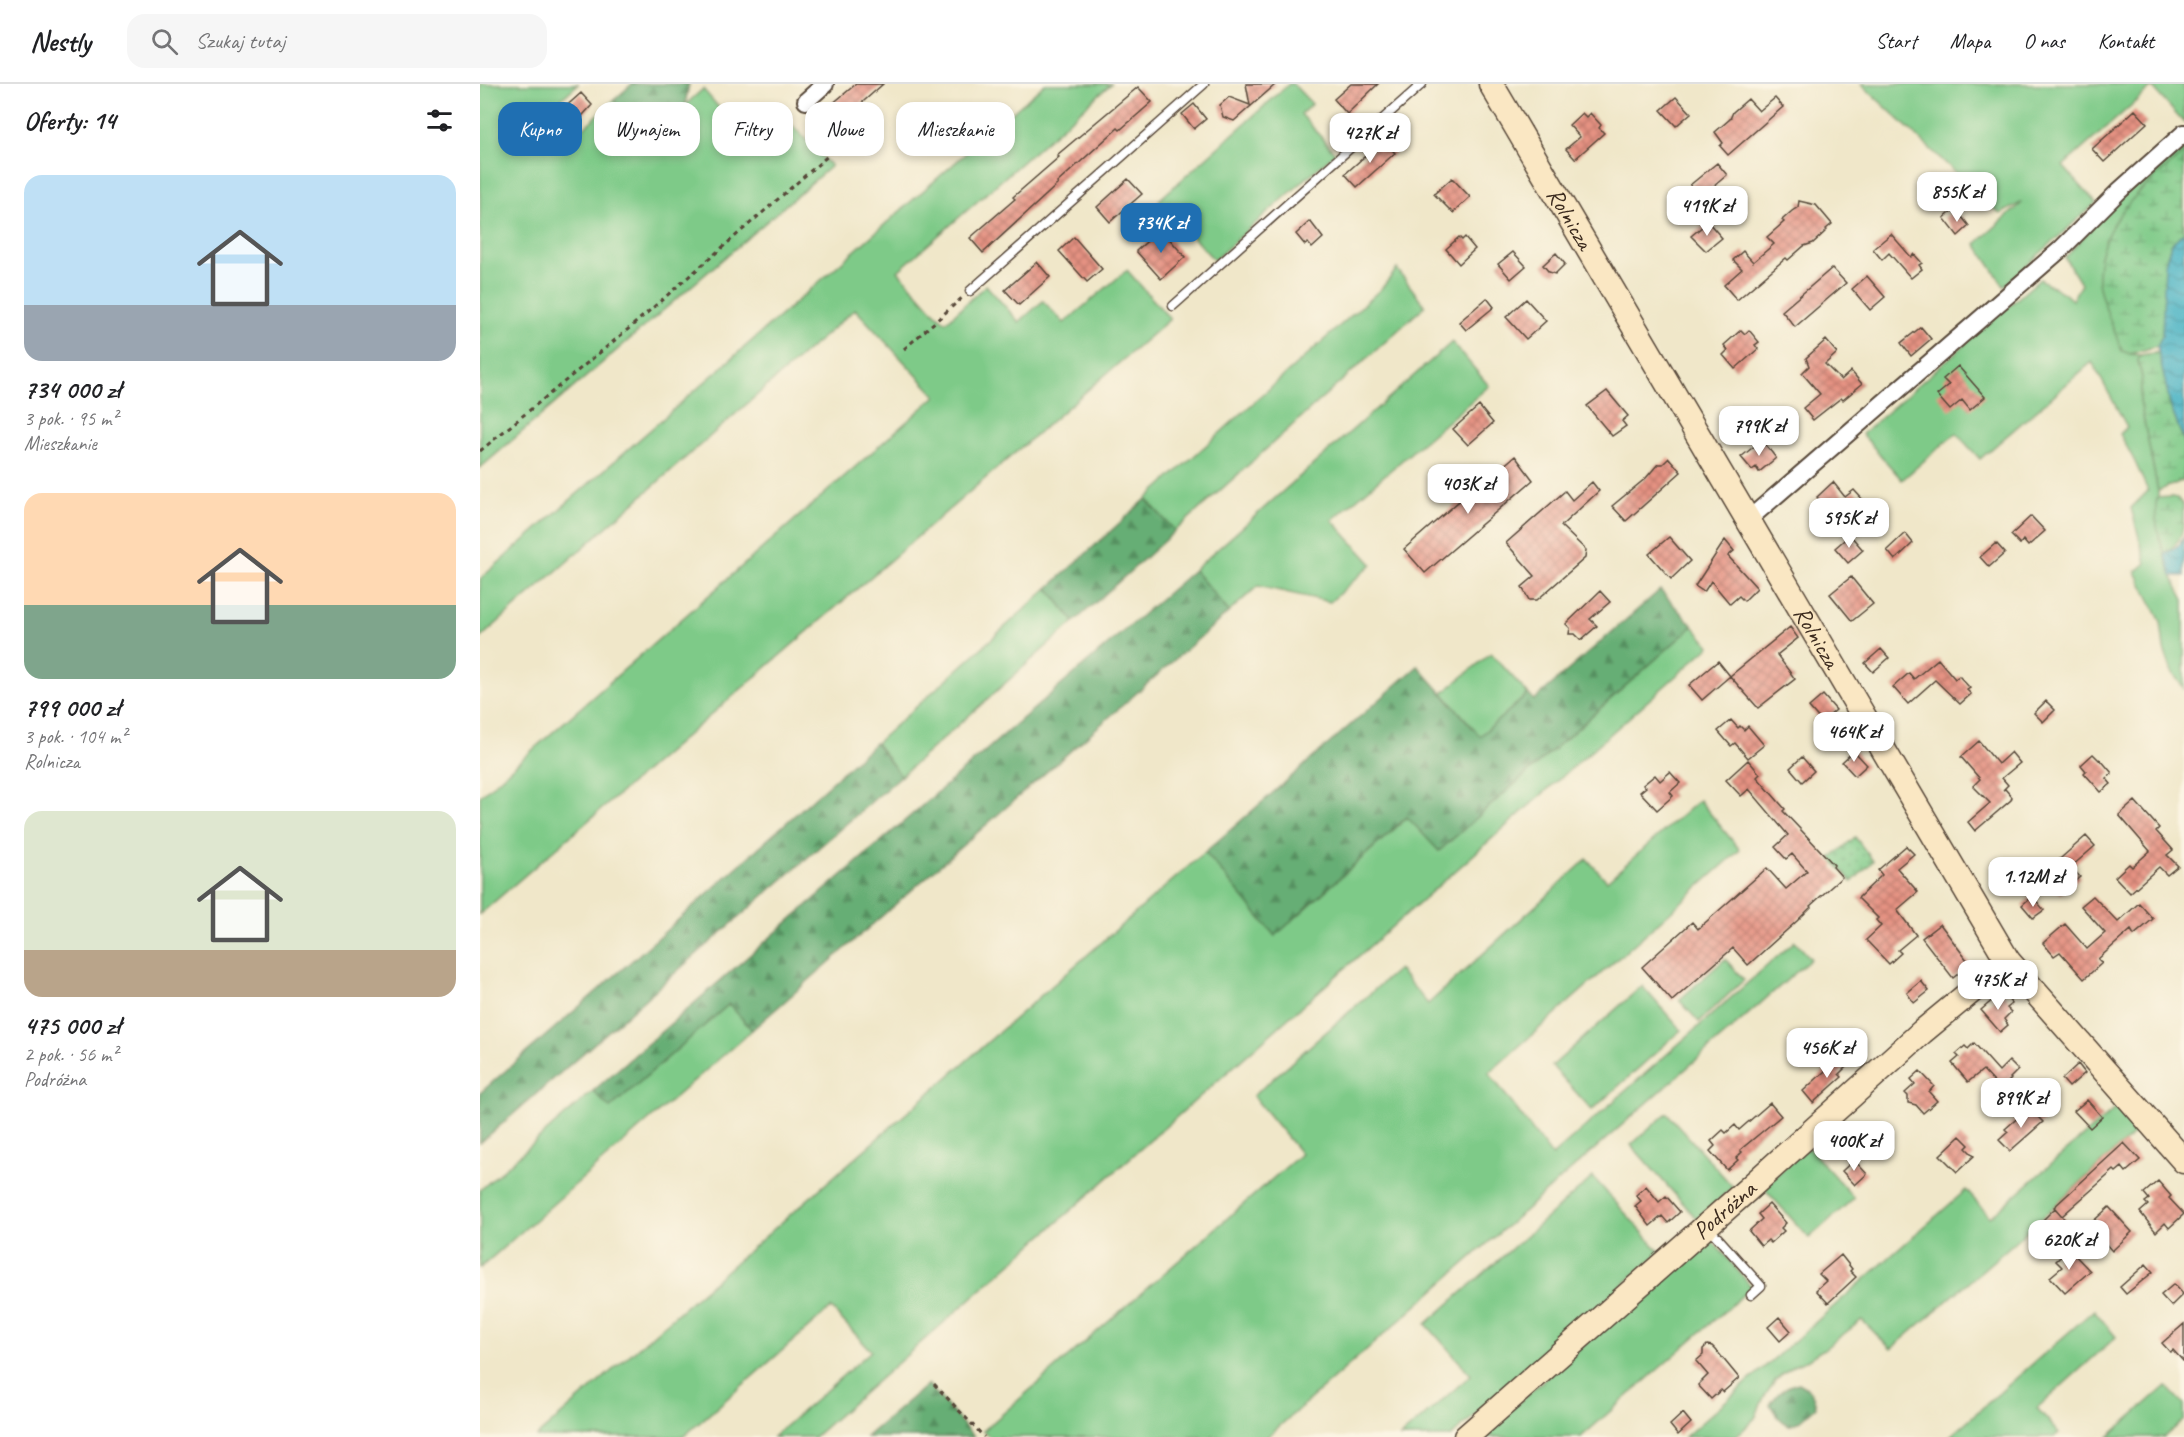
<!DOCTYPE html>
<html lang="pl">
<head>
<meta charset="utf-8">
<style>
	:root { --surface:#fff; --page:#f6f6f6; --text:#202124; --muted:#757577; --line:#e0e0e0; --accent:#1f6fb2 }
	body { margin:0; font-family:Caveat,sans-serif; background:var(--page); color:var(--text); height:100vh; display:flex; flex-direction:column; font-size:22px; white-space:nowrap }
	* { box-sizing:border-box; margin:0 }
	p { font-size:20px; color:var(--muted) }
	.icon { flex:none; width:33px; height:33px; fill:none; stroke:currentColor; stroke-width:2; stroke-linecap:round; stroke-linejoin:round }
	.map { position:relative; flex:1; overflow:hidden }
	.drawer { display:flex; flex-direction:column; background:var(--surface); width:480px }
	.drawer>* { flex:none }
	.banner { position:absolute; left:18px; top:18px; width:570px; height:54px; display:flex; gap:12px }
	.price { position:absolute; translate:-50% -51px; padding:0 14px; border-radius:12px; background:#fff; color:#222; font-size:20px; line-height:39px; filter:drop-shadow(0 2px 3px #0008) }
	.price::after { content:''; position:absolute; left:50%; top:36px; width:18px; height:14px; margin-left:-9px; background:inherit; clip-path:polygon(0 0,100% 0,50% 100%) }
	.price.selected { background:var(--accent); color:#fff }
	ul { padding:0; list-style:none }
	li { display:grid; align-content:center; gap:12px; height:318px; padding:0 24px }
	li span { display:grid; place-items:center; height:186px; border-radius:18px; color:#555 }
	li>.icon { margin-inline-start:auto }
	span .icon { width:108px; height:108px; fill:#fffc; stroke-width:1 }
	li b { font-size:26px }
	h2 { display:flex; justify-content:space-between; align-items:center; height:72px; padding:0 24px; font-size:26px }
	.tag { padding:0 21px; border-radius:18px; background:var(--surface); box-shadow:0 3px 9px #0003; font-size:21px; line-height:54px }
	.tag.selected { background:var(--accent); color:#fff }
	header { display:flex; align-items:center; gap:36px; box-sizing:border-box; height:84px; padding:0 30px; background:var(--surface); border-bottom:2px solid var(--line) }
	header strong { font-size:28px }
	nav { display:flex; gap:33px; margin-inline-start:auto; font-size:21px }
	.search { width:420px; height:54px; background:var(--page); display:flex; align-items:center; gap:15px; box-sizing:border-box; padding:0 21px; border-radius:18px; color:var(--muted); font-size:22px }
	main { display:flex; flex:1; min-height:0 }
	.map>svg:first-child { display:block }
</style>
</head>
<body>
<header>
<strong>Nestly</strong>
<div class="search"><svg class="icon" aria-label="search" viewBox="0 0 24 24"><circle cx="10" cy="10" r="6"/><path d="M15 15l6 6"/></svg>Szukaj tutaj</div>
<nav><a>Start</a><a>Mapa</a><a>O nas</a><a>Kontakt</a></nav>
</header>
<main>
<section class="drawer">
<h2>Oferty: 14<svg class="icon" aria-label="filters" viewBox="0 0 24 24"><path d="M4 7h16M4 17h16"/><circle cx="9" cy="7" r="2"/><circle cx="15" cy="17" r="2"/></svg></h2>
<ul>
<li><span style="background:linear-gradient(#bfe0f5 70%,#9aa5b1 0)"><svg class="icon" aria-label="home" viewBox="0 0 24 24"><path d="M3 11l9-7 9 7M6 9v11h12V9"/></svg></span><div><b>734 000 zł</b><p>3 pok. · 95 m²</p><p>Mieszkanie</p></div></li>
<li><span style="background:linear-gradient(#ffd9b3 60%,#7fa58c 0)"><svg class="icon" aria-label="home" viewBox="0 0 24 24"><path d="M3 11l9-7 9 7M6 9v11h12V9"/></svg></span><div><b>799 000 zł</b><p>3 pok. · 104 m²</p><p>Rolnicza</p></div></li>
<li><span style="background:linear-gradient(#dfe7d0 75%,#b9a48a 0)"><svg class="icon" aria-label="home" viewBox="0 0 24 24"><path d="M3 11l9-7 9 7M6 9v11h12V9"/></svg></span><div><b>475 000 zł</b><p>2 pok. · 56 m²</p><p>Podróżna</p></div></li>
</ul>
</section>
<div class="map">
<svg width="1704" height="1353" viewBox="0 0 1704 1353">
	<defs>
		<pattern id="forest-firs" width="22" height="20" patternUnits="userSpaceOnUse" patternTransform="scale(1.5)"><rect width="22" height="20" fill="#66ae74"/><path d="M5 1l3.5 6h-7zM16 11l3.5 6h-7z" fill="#558e5f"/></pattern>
		<pattern id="wetland-marsh" width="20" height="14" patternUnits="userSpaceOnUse" patternTransform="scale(1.5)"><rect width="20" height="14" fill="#7eca88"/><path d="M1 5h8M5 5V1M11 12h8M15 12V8" fill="none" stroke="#68a46f"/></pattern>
		<pattern id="park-dots" width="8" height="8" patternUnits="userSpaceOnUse" patternTransform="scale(1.5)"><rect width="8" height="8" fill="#7eca88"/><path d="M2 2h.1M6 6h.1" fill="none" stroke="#68a46f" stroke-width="1.8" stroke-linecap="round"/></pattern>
		<pattern id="water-waves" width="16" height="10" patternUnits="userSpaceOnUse" patternTransform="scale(1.5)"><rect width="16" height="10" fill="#46b2c4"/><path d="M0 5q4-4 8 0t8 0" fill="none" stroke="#3c919f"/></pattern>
		<pattern id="building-cross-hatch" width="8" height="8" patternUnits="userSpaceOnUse" patternTransform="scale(1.5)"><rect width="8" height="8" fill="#e59282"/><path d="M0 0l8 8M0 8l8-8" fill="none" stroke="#bb776a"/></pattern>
	</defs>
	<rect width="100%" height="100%" fill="#fcf5e5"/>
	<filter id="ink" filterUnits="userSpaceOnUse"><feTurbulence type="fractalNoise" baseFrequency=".0167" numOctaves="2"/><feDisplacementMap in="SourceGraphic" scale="12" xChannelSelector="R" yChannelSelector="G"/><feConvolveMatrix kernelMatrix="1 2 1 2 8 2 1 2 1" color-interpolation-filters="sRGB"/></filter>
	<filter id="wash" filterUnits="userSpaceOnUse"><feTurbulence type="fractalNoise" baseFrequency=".008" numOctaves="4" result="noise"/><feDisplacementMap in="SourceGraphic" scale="24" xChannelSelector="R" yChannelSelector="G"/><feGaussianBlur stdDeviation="1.35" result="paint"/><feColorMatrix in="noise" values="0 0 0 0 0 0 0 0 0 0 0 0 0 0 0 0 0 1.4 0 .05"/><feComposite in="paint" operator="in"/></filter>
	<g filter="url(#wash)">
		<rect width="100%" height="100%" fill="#f0e7c9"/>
		<path fill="#7eca88" stroke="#5c7a53" stroke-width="1.5" d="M0,0H98L60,34L85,61L134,16L168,54L223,5L280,71L313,42L351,82L0,384Z
			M565,0H631L418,187L455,229L466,238L506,201L539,238L563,217L584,239L647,186L690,235L0,830V712L456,312L375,225L0,554V495Z
			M809,0H813L832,20L821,30L855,69L734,176L679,116Z
			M1381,0H1704V39L1672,3L1583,82L1616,119L1524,202L1496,160L1543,118L1520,130Z
			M1704,59V69L1656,110L1650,270L1661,271L1658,277L1662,293L1660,317L1678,407L1679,454L1692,492L1704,516V605L1692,588L1684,565L1681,538L1656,488L1666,479L1651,424L1668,407L1655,378L1640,350L1647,343L1612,278L1500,375L1476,349L1422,396L1382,350L1560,195L1584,209L1592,216L1601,200L1585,174L1625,128Z
			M917,185L945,222L695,447L666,415L902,204Z
			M972,258L1009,302L852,436L892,480L850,518L778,502L749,528L714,486Z
			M568,504L594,538L421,692L396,659Z
			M1213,542L1230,562L334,1353H293L391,1267L351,1224L203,1353H56L725,768L795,852L928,733L959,767Z
			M1011,569L1048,610L1000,652L963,609Z
			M1219,716L1260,766L1009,989L1072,1072L1315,857L1331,875L787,1353H510L503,1347L821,1070L773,1012L918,885L948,920L1107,775L1127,797Z
			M1245,875L1264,896L1219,938L1199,916Z
			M1162,902L1201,946L1112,1026L1072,982Z
			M249,920L272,946L0,1184V1106L113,1007L130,1024Z
			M1637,1023L1657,1047L1534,1159L1411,1265L1382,1236L1344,1265L1325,1277L1313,1282L1296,1295L1284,1313L1275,1334L1256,1353H1205L1486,1106L1510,1133Z
			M1187,1029L1253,1103L1217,1135L1151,1061Z
			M1328,1063L1374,1114L1329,1154L1283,1103Z
			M1113,1093L1180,1168L970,1353H920L991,1291L946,1240Z
			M1228,1152L1272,1203L1101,1353H999Z
			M1614,1226L1636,1253L1557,1324L1579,1349L1574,1353H1469Z
			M1686,1302L1704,1321V1336L1684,1353H1628Z"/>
		<path fill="url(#forest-firs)" stroke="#506c49" stroke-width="1.5" d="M152,0H209L205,21L168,54L134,16Z
			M666,415L695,447L594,538L568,504Z
			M714,486L749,528L272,946L249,920L130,1024L113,1007Z
			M1180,506L1213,542L959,767L927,733L795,852L725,768L938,582L1000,652L1048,610L1054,616Z
			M395,659L421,692L0,1059V1009L179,853Z
			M1319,1299C1330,1305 1334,1310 1336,1323L1321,1336L1309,1342L1298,1333L1290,1321C1297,1309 1305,1302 1319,1299Z
			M448,1300L494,1353H386Z"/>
		<path fill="url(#wetland-marsh)" stroke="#5c7a53" stroke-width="1.5" d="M1704,69V148L1691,160L1682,252L1677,262L1650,270L1642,267C1636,251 1619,211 1618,197C1616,137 1663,104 1704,69Z
			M1679,268L1691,324L1704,357V396L1678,407L1660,317L1662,293L1658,276L1661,271Z
			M1691,413L1697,414L1703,421C1704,447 1704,455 1685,470C1678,452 1673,433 1677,414Z"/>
		<path fill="url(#park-dots)" stroke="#5c7a53" stroke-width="1.5" d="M1375,753L1393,777L1372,798L1351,774Z"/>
		<path fill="url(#water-waves)" stroke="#406e71" stroke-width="1.5" d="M1704,148V357L1691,324L1677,262L1682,252L1685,180L1691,160Z
			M1704,453V492H1692L1685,470L1699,461Z"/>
		<g id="blocks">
			<path fill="url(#building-cross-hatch)" d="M376,0H403L358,40L345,26Z
				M766,0H796L754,37L743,33L740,21L749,13L770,21Z
				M871,0H898L867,30L854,15Z
				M658,3L672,18L640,46L638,44L577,99L578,100L503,169L490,154L535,115L533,113L579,73L577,71Z
				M101,9L112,21L95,40L91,36H85V29L82,26Z
				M1196,13L1211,29L1196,42L1181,26Z
				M1295,14L1303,23L1248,71L1240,62L1243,59L1235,48L1250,35L1253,28L1268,15L1279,27Z
				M714,20L726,35L714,45L702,30Z
				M1655,26L1667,39L1624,78L1612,65Z
				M1102,29L1106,33L1110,29L1121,41L1119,44L1124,49L1095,75L1086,65L1100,53L1089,41Z
				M903,56L915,69L877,103L865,90Z
				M1237,79L1247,91L1220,114L1210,101Z
				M972,94L990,113L973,129L954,110Z
				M648,95L662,110L630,138L617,123Z
				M1319,117L1336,121L1352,140L1346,145L1347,146L1333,159L1324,162L1308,176L1306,174L1257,216L1244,201L1262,185L1253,176L1263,167L1273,178L1294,160L1287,153L1304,138L1302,136L1312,127L1318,123Z
				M1473,127L1480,135L1482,133L1489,142L1478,152L1464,134Z
				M830,137L843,154L832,164L828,159L825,161L816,150Z
				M1228,138L1242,154L1226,167L1211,152Z
				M681,145L705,173L681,195L656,167Z
				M1411,150L1431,173L1434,170L1442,179L1439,181L1442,185L1431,194L1409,169L1402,176L1393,165Z
				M594,153L622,185L607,198L579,167Z
				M979,153L982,156L985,153L995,165L979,180L966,165Z
				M1033,168L1046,182L1031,195L1018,180Z
				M1076,169L1085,180L1075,190L1069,188L1063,181Z
				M557,178L570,193L539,221L525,206Z
				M1352,184L1366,199L1315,243L1302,227Z
				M1387,192L1405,213L1390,226L1372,205Z
				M1007,214L1014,223L986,246L979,238Z
				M1046,215L1066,237L1046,255L1026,233Z
				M1441,243L1451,255L1431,272L1421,259Z
				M1261,246L1265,250L1269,246L1279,258L1275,261L1278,265L1255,285L1243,271L1248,266L1244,261Z
				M1346,256L1357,269L1345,280L1361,296L1371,287L1382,300L1363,316L1361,314L1333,336L1323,324L1340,310L1322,289L1329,282L1326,274Z
				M1478,282L1505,313L1490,326L1482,316L1470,326L1457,311L1469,301L1463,295Z
				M1127,307L1148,332L1142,337L1146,342L1132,352L1107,322Z
				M999,322L1013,339L988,361L973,345Z
				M1282,356L1296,374L1279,388L1276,383L1272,386L1261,373Z
				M1035,372L1053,396L945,489L924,465L1008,392L1009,394Z
				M1189,374L1201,388L1146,437L1132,422L1166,394L1178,380H1183Z
				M1112,398L1119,407L1081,442L1106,466L1105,474L1057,516H1049L1042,503L1055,492L1026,459L1085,407L1092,416Z
				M1353,398L1365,413L1374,406L1384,417L1352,445L1338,429L1345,422L1337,413Z
				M1551,432L1565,447L1548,462L1543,456L1540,460L1531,451Z
				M1425,449L1433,459L1415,476L1407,466Z
				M1370,451L1383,466L1368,479L1355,464Z
				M1189,453L1210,477L1191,495L1169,470Z
				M1245,456L1254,467L1248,472L1277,504L1264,517L1259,512L1250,520L1231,497L1224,508L1215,502Z
				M1516,459L1525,469L1509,483L1500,473Z
				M1371,493L1393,520L1372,537L1350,510Z
				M1120,507L1130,518L1110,535L1117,542L1101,556L1095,550H1089L1090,544L1086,540Z
				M1310,543L1318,554L1297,571L1315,595L1278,624L1250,592Z
				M1401,565L1409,574L1393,588L1385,579Z
				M1458,575L1475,595L1479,592L1490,604L1487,606L1491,610L1480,620L1455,596L1428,620L1413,603L1429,589L1434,595Z
				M1238,577L1250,592L1222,616L1209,601Z
				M1343,611L1356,626L1342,638L1329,623Z
				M1566,617L1575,626L1563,638L1554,629Z
				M1251,636L1258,644L1260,642L1264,646L1268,642L1284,661L1268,674L1255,659L1251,662L1238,647Z
				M1499,657L1518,680L1531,668L1540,679L1522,694L1528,701L1523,706L1525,705L1532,713L1531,716L1495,747L1488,738L1510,719L1493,702L1500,695L1481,673Z
				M1374,667L1387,681L1375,692L1362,678Z
				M1613,670L1619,676L1620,675L1632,689L1626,694L1631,700L1621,708L1604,689L1606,687L1601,681Z
				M1322,673L1334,687L1322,698L1310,684Z
				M1268,676L1280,690L1277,693L1305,725L1303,727L1354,781L1353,783L1362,793L1330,822L1331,823L1317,837L1268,881L1253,864L1192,917L1162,883L1212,838L1218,845L1287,784L1306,805L1327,787L1312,770L1306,775L1295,763L1308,751L1269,705L1261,712L1246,696Z
				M1190,688L1200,699L1190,708L1193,712L1177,726L1160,708L1166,703L1163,701L1175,691L1180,697Z
				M1655,717L1679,744L1676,747L1693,766L1687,771L1698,782L1687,791L1679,783L1650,809L1635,793L1649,780L1652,783L1670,767L1639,731Z
				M1606,752L1615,762L1591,783L1600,793L1580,810L1565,792V788Z
				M1426,762L1434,770L1417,784L1438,808L1417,826L1436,851L1418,866L1421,869L1409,880L1386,856L1401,842L1396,836L1398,834L1378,814L1402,791L1398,786Z
				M1613,812L1638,838L1659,819L1673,835L1654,851L1651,846L1635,860L1618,875L1622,879L1604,895L1580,868L1574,872L1563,859L1585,840L1607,865L1625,849L1601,822Z
				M1550,814L1552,816L1554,814L1564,826L1553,834L1542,821Z
				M1460,840L1490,880L1473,894L1442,854Z
				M1441,897L1449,907L1434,919L1427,909Z
				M1522,908L1532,920L1527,924L1531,928L1524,935L1528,941L1520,948L1501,926Z
				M1494,959L1519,987L1529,977L1538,986L1530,994L1531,995L1528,998L1532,1003L1525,1010L1503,986L1488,998L1472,979L1479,973L1476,970L1485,962L1488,965Z
				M1365,969L1373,976L1359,990L1362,993L1333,1019L1323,1007Z
				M1598,980L1605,989L1589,1003L1582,995Z
				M1440,987L1454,1002L1449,1008L1457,1017L1443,1029L1436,1021L1428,1019V1012L1425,1009L1435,1000L1431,995Z
				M1607,1016L1622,1033L1610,1044L1594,1027Z
				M1290,1019L1301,1032L1260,1066L1262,1068L1256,1074L1258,1076L1247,1086L1230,1067L1235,1062L1231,1057L1243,1046L1246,1049L1255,1041L1259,1046Z
				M1549,1024L1563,1038L1530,1067L1519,1056L1528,1048L1525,1045Z
				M1480,1052L1489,1061L1486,1064L1494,1072L1477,1088L1460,1071Z
				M1644,1059L1660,1076L1646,1088L1642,1083L1636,1088L1634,1086L1582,1132L1574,1123Z
				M1374,1076L1387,1090L1375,1101L1362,1087Z
				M1678,1097L1691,1112L1689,1114L1704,1130L1689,1144L1685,1139L1676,1148L1660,1128L1668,1121L1665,1118L1669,1115L1664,1109Z
				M1166,1102L1179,1118L1186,1112L1200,1128L1188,1139L1182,1132L1170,1142L1155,1122L1161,1117L1156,1111Z
				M1289,1120L1306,1139L1301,1144L1304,1147L1291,1159L1288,1156L1281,1162L1269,1147L1282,1135L1278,1130Z
				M1629,1123L1652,1148L1632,1167L1609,1141Z
				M1575,1124L1594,1146L1582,1157L1563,1136Z
				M1589,1165L1610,1187L1585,1209L1570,1193L1582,1183L1576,1177Z
				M1361,1171L1372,1185L1370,1187L1376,1193L1348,1219L1336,1206L1346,1197L1339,1190Z
				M1666,1180L1673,1188L1646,1210L1640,1203Z
				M1694,1200L1703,1210L1691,1222L1681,1211Z
				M1299,1233L1311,1247L1300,1257L1288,1243Z
				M1704,1240V1278L1693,1266L1690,1268L1682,1259Z
				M1227,1261L1232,1262L1236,1266L1259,1294L1243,1308L1241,1306L1231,1315L1218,1301L1228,1291L1216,1277L1223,1271V1265Z
				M1203,1329L1211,1339L1198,1351L1190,1341Z"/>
		</g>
	</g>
	<g filter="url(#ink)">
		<use href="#blocks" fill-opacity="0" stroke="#564638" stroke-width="1.5"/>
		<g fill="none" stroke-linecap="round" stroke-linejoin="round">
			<defs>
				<path id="lane" d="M490,207L724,0
					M693,222L942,0
					M1229,1144L1281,1202L1271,1211"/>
				<path id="street" d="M326,17L345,0
					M1269,435L1581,165L1639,107L1704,49"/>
				<g id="secondary">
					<path id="s1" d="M1011,0L1528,877L1704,1077"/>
					<path id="s2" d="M986,1353L1267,1106L1442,948L1528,877"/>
				</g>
			</defs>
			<use href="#lane" stroke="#564638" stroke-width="11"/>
			<use href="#street" stroke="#564638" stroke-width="20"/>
			<use href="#secondary" stroke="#564638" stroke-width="27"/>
			<path stroke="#564638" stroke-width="3" stroke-dasharray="4.5 4.5" stroke-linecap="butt" d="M424,265L482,214
				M0,367L146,247L350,70
				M454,1300L504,1353"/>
			<use href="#lane" stroke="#fff" stroke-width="8"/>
			<use href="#street" stroke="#fff" stroke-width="16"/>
			<use href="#secondary" stroke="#fae7c3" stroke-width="24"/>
		</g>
	</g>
	<g text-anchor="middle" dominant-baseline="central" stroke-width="4.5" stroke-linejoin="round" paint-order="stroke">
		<g font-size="24" fill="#3b2a1e" stroke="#fcf5e5">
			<text stroke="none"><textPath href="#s1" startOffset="156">Rolnicza</textPath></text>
			<text stroke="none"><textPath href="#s1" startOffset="642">Rolnicza</textPath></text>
			<text stroke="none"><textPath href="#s2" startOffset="344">Podróżna</textPath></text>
		</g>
	</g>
</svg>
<b class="price" style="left:890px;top:80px">427K zł</b>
<b class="price" style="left:1477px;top:139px">855K zł</b>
<b class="price" style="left:1227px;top:153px">419K zł</b>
<b class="price selected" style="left:681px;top:170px">734K zł</b>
<b class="price" style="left:1279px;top:373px">799K zł</b>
<b class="price" style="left:988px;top:431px">403K zł</b>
<b class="price" style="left:1369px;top:465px">595K zł</b>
<b class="price" style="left:1374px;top:679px">464K zł</b>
<b class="price" style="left:1553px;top:824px">1.12M zł</b>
<b class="price" style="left:1518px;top:927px">475K zł</b>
<b class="price" style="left:1347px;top:995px">456K zł</b>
<b class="price" style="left:1541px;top:1045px">899K zł</b>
<b class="price" style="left:1374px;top:1088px">400K zł</b>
<b class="price" style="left:1589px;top:1187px">620K zł</b>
<div class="banner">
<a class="tag selected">Kupno</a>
<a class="tag">Wynajem</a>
<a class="tag">Filtry</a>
<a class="tag">Nowe</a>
<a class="tag">Mieszkanie</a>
</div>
</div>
</main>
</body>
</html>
